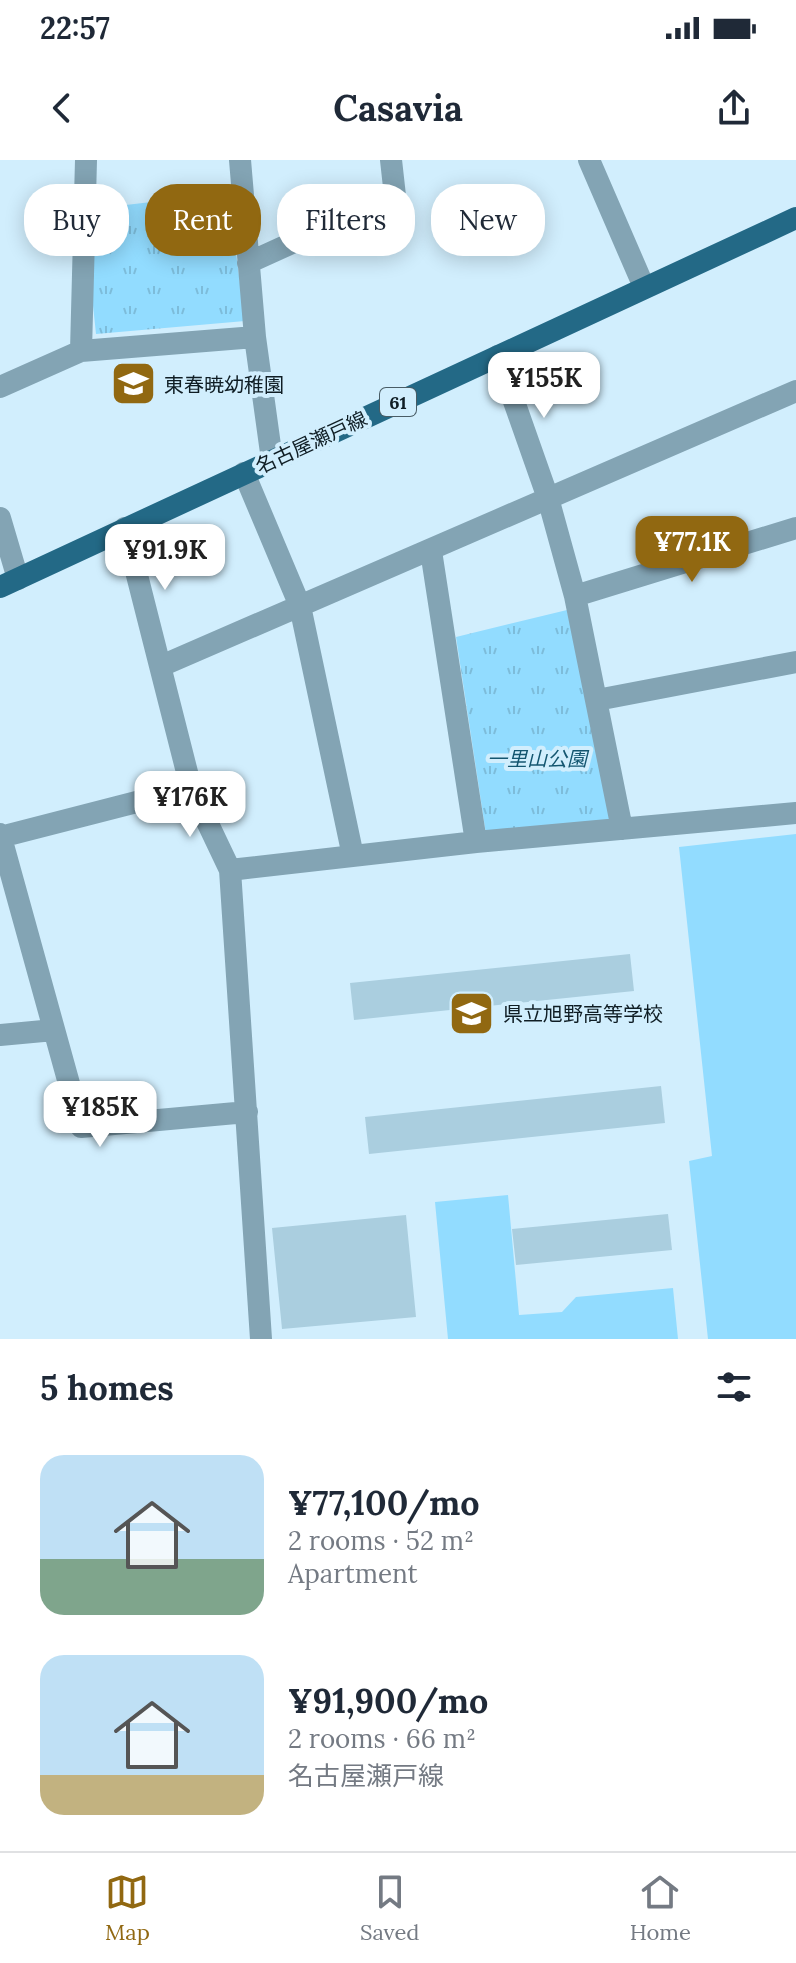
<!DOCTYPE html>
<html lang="en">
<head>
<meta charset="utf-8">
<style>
	:root { --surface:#fff; --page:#f2f2f3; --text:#1f2937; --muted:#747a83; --line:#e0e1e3; --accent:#916811 }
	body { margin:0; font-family:Lora,"Noto Sans JP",serif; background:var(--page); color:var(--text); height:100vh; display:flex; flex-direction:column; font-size:30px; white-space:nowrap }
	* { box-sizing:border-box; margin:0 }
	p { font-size:26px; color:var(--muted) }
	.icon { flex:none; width:44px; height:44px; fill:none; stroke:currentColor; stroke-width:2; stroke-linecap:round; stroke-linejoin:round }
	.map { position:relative; height:1179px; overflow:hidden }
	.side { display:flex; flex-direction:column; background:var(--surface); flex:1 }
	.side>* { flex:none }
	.hud { position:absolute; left:24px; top:24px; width:748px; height:72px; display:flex; gap:16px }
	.price { position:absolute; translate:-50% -68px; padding:0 18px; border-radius:16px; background:#fff; color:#222; font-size:26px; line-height:52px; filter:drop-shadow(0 2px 4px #0008) }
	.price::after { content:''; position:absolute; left:50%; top:48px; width:24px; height:18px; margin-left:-12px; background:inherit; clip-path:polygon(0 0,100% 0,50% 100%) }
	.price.active { background:var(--accent); color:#fff }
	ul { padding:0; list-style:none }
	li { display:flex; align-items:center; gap:24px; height:200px; padding:0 40px }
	li span { display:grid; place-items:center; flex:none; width:224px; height:160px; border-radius:24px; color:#555 }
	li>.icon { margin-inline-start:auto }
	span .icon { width:96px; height:96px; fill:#fffc; stroke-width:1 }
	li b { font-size:34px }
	h2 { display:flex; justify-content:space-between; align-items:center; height:96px; padding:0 40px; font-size:34px }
	.chip { padding:0 28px; border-radius:32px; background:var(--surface); box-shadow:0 4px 20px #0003; font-size:28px; line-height:72px }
	.chip.active { background:var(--accent); color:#fff }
	.status { display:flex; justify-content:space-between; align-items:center; height:56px; padding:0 40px; background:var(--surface); direction:ltr }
	.status svg { height:22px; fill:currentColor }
	header { display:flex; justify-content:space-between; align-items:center; height:104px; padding:0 40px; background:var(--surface); font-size:36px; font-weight:700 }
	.menu { display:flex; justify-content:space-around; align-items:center; height:112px; border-top:2px solid var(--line); background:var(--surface); font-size:22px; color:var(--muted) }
	.menu a { display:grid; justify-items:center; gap:4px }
	.menu .active { color:var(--accent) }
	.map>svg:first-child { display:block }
</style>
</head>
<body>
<div class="status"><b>22:57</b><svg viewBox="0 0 49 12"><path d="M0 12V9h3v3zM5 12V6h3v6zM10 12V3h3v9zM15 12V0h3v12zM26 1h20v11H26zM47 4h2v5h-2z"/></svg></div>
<header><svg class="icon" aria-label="back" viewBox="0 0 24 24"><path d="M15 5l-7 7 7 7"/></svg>Casavia<svg class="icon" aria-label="share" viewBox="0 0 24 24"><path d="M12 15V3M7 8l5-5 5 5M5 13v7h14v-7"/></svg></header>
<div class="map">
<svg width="796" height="1179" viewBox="0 0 796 1179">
	<defs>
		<pattern id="grass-tufts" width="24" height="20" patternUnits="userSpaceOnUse" patternTransform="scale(2)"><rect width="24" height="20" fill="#92dcff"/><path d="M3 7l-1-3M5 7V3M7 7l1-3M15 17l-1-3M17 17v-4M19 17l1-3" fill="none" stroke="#7dbcda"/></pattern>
	</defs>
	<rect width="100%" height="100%" fill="#d1eefd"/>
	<path fill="url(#grass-tufts)" d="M228,33L245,161L96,174L83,50Z
		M567,450L614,661L486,674L456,477Z"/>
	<path fill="#92dcff" d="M796,674V1179H708L689,1001L712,996L679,687Z
		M508,1035L519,1155L562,1152L576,1137L673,1128L678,1179H448L435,1042Z"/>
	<path fill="#aacedf" d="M630,794L634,831L354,860L350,823Z
		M661,926L665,963L369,994L365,957Z
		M668,1054L672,1090L516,1105L512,1069Z
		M406,1055L416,1157L282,1169L272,1068Z"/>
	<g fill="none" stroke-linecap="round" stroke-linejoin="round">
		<path stroke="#83a4b4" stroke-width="22" d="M240,0L255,177L272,300
			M589,0L644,127
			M248,103L395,36L391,0
			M81,191L86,0
			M498,196L548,338L575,436L622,669
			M0,227L81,191L255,177
			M244,313L300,446L353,696
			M0,358L18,419
			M125,368L191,628L230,710L261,1179
			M431,391L476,682
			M575,436L796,368
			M161,506L796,231
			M597,540L796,502
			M0,674L81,967L247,952
			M0,677L191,628
			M230,710L476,682L796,653
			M0,875L54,870"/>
		<path stroke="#236986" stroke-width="22" d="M0,427L796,58"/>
	</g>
	<defs>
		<symbol id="school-square" viewBox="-11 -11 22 22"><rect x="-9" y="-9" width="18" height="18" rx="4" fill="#916811" stroke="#d1eefd"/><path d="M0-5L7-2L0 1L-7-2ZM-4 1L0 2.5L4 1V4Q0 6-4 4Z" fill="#fff"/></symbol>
	</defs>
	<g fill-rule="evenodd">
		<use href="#school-square" x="108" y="198" width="51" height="51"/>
		<use href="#school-square" x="446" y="828" width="51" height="51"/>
	</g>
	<g text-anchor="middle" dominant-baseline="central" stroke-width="8" stroke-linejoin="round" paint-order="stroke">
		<rect fill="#d1eefd" stroke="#495c65" stroke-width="2" x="380" y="228" width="36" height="28" rx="6"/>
		<g font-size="18" font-weight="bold" fill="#0f1d24">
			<text x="398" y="242">61</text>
		</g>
		<g font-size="20" fill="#0f1d24" stroke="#d1eefd" text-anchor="start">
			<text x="164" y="224">東春暁幼稚園</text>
			<text x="503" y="853">県立旭野高等学校</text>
		</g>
		<g font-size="20" fill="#0f1d24" stroke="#d1eefd">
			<text transform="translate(311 282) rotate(-25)">名古屋瀬戸線</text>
		</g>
		<g font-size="20" font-style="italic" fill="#145670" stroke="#d1eefd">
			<text x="537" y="598">一里山公園</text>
		</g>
	</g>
</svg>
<b class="price" style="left:544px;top:260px">¥155K</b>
<b class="price active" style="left:692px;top:424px">¥77.1K</b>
<b class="price" style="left:165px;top:432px">¥91.9K</b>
<b class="price" style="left:190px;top:679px">¥176K</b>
<b class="price" style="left:100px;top:989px">¥185K</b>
<div class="hud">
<a class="chip">Buy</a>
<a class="chip active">Rent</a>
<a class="chip">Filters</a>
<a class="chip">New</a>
</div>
</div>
<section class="side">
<h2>5 homes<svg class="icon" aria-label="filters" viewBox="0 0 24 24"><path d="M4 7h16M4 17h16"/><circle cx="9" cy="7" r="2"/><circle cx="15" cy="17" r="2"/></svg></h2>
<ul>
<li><span style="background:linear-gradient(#bfe0f5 65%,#7fa58c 0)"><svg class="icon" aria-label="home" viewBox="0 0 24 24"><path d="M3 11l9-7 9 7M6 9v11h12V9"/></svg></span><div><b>¥77,100/mo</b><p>2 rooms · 52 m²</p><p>Apartment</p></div></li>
<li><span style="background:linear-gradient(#bfe0f5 75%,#c2b280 0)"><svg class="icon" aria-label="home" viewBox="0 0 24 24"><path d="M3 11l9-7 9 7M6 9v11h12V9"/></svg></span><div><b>¥91,900/mo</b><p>2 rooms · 66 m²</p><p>名古屋瀬戸線</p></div></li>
</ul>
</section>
<nav class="menu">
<a class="active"><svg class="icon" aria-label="map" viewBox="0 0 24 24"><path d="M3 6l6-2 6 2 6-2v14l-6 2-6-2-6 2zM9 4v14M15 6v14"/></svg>Map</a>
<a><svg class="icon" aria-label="saved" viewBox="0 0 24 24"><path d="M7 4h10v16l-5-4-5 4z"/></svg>Saved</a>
<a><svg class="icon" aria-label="home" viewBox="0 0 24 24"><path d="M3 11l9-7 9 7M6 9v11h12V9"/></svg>Home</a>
</nav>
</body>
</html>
